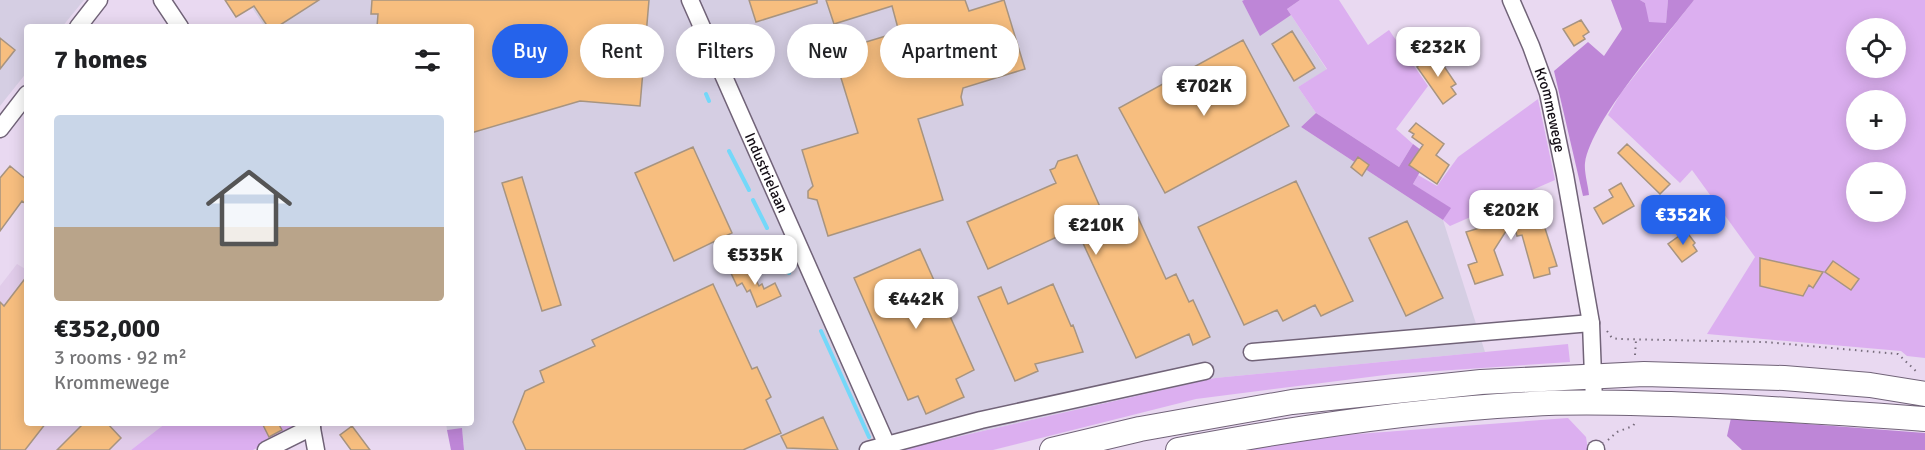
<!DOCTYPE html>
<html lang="en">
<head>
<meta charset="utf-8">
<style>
	:root { --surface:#fff; --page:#f2f2f2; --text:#202124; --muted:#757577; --line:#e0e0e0; --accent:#2563eb }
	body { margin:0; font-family:Signika,sans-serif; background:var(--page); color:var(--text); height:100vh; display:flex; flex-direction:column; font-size:22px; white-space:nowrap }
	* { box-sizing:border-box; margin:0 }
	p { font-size:20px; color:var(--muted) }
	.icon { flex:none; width:33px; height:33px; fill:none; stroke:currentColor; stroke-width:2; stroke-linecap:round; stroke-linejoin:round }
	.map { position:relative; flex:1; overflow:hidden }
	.details { position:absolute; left:24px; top:24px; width:450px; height:402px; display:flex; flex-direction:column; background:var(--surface); border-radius:6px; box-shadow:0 3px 15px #0003 }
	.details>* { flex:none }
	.banner { position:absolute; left:492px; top:24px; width:570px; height:54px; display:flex; gap:12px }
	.fabs { position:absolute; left:1846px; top:18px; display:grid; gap:12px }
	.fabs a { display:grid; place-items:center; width:60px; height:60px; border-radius:50%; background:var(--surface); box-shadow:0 3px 15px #0003; font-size:30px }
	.price { position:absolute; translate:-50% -51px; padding:0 14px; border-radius:12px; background:#fff; color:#222; font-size:20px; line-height:39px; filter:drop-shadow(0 2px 3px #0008) }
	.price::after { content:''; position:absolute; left:50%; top:36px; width:18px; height:14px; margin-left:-9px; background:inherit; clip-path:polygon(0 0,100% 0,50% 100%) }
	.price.active { background:var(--accent); color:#fff }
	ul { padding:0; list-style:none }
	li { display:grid; align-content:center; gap:12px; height:318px; padding:0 30px }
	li+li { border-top:2px solid var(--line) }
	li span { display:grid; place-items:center; height:186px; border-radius:6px; color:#555 }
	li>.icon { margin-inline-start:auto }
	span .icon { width:108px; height:108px; fill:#fffc; stroke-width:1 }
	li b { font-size:26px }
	h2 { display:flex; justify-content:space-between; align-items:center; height:72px; padding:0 30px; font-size:26px }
	.tag { padding:0 21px; border-radius:27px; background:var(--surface); box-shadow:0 3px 15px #0003; font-size:21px; line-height:54px }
	.tag.active { background:var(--accent); color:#fff }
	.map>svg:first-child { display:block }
</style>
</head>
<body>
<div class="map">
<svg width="1925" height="450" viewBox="0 0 1925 450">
	<rect width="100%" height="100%" fill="#e9d9f1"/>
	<path fill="#e1ccea" d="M17,264L27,270V423H166L131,450H0V286Z"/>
	<path fill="#d5cee3" d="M0,0H84L62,27H27V72L0,106Z
		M247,0H1244L1242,1L1260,35L1291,15L1327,70L1298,87L1316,113L1301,127L1443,220L1485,352L1215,378L900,450H464L462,429L447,430L446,423H471V27H265Z"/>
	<path fill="#dcaff0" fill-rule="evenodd" d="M1300,0H1339L1368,45L1389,30L1428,86L1396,129L1413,144L1399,167L1316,113L1298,87L1327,69L1287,9Z
		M1640,0H1668L1666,23H1648L1645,3Z
		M1694,0H1925V358L1907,356L1901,351L1707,334L1755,257L1692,170L1680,183L1608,115L1621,93ZM1857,28H1896V68H1857ZM1857,100H1896V140H1857ZM1857,172H1896V212H1857Z
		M1538,99L1555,180L1450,226L1443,220L1450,208L1413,184L1418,175L1437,186L1458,157Z
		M1568,344L1570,362L1393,374L1196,399L993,450H900L1215,378Z
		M1568,418L1586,437L1588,450H1240L1318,437Z
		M166,423H299L300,427L253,450H131Z"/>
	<path fill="#be86d7" d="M1244,0H1300L1287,9L1291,15L1260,36L1242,1Z
		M1611,0H1640L1645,3L1649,22L1666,23L1668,0H1694C1665,38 1592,119 1585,163C1584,172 1588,185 1589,195L1583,196L1554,71L1588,42L1604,56L1622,29Z
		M1316,113L1399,167L1413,144L1429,156L1413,184L1451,208L1443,220L1301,127Z
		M1731,418L1925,433V450H1742L1727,436Z
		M462,428L464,450H451L447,430Z"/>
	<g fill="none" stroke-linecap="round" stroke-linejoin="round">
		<path stroke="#74d8f9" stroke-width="4" d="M706,94L709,101
			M729,151L749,190
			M753,200L767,228
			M780,255L789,273
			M821,331L869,437"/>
	</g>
	<path fill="#f7be7f" stroke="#a79480" stroke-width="1.5" d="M225,0H319L277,27H268L254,6L236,17Z
		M372,0H649L640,106L580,101L471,133V27H377L378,14H371Z
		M749,0H817V3L756,22Z
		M826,0H965L969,11L1004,0L1025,69L963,88L961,97L963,105L918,119L943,200L828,236L817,200L808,198V191L813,186L802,150L858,133L833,52L899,32L892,6L834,24Z
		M1581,20L1589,32L1583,36L1585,39L1574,46L1563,29Z
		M1292,31L1315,68L1294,81L1272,44Z
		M0,38L15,50L0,69Z
		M1243,40L1289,126L1165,193L1119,108Z
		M1435,53L1456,84L1451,87L1456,94L1443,104L1417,67Z
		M1416,123L1444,144L1436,155L1449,165L1437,184L1409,165L1423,145L1412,137L1414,134L1409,131Z
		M1627,144L1670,184L1660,194L1618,153Z
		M693,147L732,233L674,261L635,173Z
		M1077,155L1108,225L1136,213L1166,279L1176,274L1189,302L1193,300L1210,337L1193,345L1189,334L1136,358L1076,228L988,269L967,222L1056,183L1050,170L1055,168L1058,161Z
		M1358,157L1369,165L1362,176L1351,167Z
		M10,166L27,180V205L22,201L0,231V178Z
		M522,177L561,305L542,311L502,183Z
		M1296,181L1353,301L1321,316L1315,305L1283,321L1277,310L1244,325L1198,227Z
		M1621,183L1634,206L1603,224L1594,208L1613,197L1609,190Z
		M1536,200L1557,266L1549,268L1550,274L1534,278L1522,235L1517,236L1513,220L1494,250L1503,275L1475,284L1468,265L1477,262L1466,232L1486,226L1480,213L1490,209L1492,213Z
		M1407,221L1443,298L1406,316L1369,238Z
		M1686,231L1695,243L1693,245L1697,251L1682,262L1668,244Z
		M920,249L974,370L956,379L964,397L926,414L918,396L908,400L854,278Z
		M1760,258L1823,272L1813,288L1809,285L1803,296L1760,286Z
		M1833,261L1859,279L1851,290L1825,272Z
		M747,263L759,286L762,284L764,289L775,283L781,296L757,307L750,290L747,292L742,283L737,286L730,271Z
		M27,276V423H46L25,450H0V302L4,306Z
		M713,284L752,369L757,367L771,397L766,400L781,433L743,450H526L513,422L525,391L544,382L540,371L595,346L592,340Z
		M1053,284L1071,326L1073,325L1083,352L1035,364L1038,371L1015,381L978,297L1001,287L1008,304Z
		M823,417L838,450L787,448L781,436Z
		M84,423H107L121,438L109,450H57Z
		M262,423H278L282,430L269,437Z
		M352,426L370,450H351L340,435Z"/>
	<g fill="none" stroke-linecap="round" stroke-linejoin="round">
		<defs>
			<g id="minor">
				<path d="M162,0L180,27"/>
				<path id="s1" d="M690,0L886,443"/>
				<path id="s2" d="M1511,0L1531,46L1548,93L1565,175L1591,323L1594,402"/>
				<path d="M78,27L99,0"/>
				<path d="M0,129L27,94"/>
				<path d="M1252,352L1591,323"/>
				<path d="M311,423L316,450"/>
				<path d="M1596,449V450"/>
				<path d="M266,450L312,427"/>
				<path d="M868,450L981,420L1205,371"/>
			</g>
			<path id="highway" d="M1052,450L1140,429L1292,402L1481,382L1644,374L1784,378L1870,385L1925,394
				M1178,450C1294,428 1412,410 1530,404C1577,401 1624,403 1671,404C1756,407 1840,413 1925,419"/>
		</defs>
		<use href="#minor" stroke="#716378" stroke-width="19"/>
		<use href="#highway" stroke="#716378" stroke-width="26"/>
		<path stroke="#776c7c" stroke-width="2" stroke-dasharray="1.5 4.5" stroke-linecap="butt" d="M1607,331L1612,338L1619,339L1765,342L1898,354L1918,373
			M1635,355L1636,340
			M1608,440L1617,432L1633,426L1636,421"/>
		<use href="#minor" stroke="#fff" stroke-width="16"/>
		<use href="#highway" stroke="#fff" stroke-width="24"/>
	</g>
	<g text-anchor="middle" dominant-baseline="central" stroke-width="5" stroke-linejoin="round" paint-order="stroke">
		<g font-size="15" fill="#120c14" stroke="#fff">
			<text stroke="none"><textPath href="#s2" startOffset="117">Krommewege</textPath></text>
			<text stroke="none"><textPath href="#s1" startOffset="189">Industrielaan</textPath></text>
		</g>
	</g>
</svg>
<div class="fabs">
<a><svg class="icon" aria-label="locate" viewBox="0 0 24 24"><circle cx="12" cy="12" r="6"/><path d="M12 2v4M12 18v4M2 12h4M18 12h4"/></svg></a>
<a>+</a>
<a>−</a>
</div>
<b class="price" style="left:1438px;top:78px">€232K</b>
<b class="price" style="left:1204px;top:117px">€702K</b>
<b class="price" style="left:1511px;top:241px">€202K</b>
<b class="price active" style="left:1683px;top:246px">€352K</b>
<b class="price" style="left:1096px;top:256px">€210K</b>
<b class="price" style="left:755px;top:286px">€535K</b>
<b class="price" style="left:916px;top:330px">€442K</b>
<div class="banner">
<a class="tag active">Buy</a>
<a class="tag">Rent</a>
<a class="tag">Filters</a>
<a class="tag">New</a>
<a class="tag">Apartment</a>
</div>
<section class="details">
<h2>7 homes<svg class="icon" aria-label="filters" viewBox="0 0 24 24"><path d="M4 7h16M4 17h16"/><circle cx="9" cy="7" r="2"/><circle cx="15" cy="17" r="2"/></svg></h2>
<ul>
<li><span style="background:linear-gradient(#c9d6e8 60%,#b9a48a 0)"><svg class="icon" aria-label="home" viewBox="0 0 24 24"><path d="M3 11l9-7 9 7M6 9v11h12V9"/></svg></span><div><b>€352,000</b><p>3 rooms · 92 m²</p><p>Krommewege</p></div></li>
</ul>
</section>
</div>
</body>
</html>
